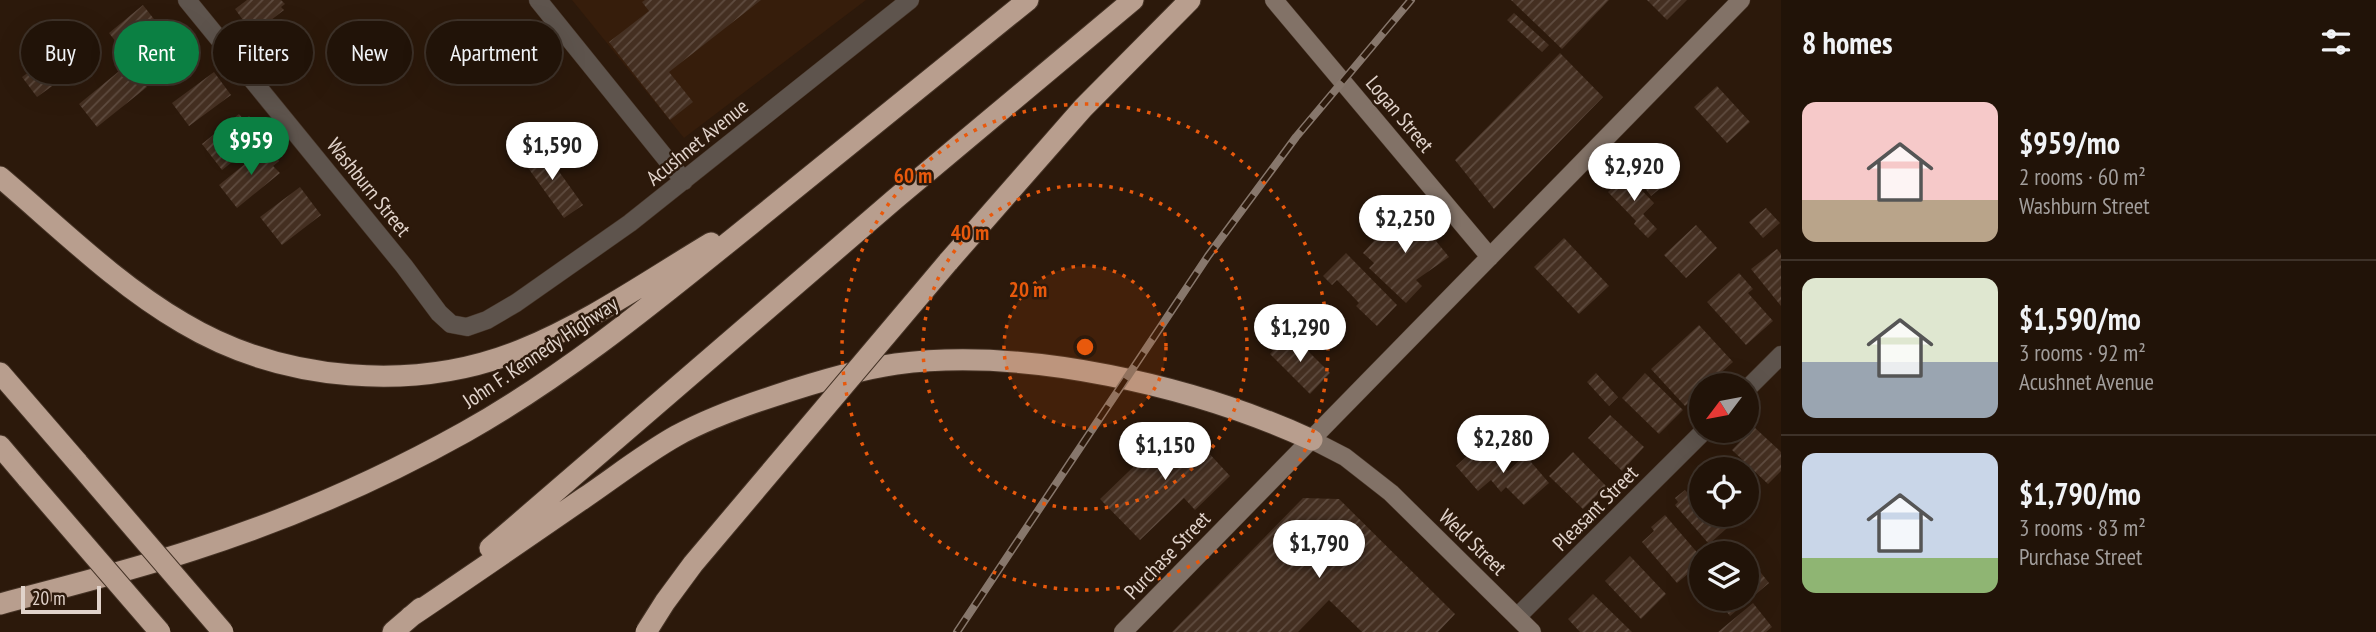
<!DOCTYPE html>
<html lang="en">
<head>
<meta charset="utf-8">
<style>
	:root { --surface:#211308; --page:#2d2016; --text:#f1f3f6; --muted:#a29e9c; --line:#3e3229; --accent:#0b8043 }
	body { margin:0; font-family:"PT Sans Narrow",sans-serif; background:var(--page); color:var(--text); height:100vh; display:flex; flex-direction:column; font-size:26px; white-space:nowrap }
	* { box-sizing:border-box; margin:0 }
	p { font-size:23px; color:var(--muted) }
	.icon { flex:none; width:38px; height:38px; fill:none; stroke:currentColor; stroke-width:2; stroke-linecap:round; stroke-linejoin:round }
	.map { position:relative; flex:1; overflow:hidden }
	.details { display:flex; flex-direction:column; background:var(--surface); width:595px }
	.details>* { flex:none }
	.banner { position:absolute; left:21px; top:21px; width:665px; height:63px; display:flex; gap:14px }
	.needle { width:46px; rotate:238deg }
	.controls { position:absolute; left:1689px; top:373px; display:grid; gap:14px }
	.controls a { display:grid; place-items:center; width:70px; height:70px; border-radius:50%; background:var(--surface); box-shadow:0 7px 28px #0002,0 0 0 2px var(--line); font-size:35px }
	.scale { position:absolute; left:21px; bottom:18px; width:80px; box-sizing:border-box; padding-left:7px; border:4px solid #e1d3cb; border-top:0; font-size:19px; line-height:24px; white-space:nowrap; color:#e1d3cb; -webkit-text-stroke:5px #2c190b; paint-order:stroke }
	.price { position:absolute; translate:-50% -60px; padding:0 16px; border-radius:24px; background:#fff; color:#222; font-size:23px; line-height:46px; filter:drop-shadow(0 2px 4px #0008) }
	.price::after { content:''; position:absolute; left:50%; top:42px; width:21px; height:16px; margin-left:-10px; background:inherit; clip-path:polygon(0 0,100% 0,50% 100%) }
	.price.selected { background:var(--accent); color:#fff }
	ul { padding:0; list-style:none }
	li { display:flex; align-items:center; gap:21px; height:175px; padding:0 21px }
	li+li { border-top:2px solid var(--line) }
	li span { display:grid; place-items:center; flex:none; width:196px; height:140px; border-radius:14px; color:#555 }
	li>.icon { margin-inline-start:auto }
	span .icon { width:84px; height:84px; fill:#fffc; stroke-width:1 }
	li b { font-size:30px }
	h2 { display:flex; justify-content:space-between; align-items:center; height:84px; padding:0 21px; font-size:30px }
	.tag { padding:0 24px; border-radius:32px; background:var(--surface); box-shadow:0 7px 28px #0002,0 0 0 2px var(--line); font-size:24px; line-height:63px }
	.tag.selected { background:var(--accent); color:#fff }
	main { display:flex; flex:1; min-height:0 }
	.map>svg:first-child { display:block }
</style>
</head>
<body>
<main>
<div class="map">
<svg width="1781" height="632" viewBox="0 0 1781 632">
	<defs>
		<pattern id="building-hatch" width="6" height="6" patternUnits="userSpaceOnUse" patternTransform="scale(1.75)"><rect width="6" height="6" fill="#442f21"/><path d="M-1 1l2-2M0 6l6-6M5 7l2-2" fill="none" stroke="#5f4c40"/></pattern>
	</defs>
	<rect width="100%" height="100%" fill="#2c190b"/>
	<path fill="#361d0b" d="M572,0H866L684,138Z"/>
	<path fill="url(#building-hatch)" d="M247,0H281L285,4L281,7L284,10L253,34L235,9Z
		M645,0H761L669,72L693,102L670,120L609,42L649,11L642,2Z
		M1511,0H1609L1562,49Z
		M1647,0H1687L1667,20Z
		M143,5L164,32L130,60L109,33Z
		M1514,13L1549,45L1542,52L1507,20Z
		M1560,53L1603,97L1494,209L1455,160Z
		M47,59L62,79L37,97L22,77Z
		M129,63L147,87L97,127L79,104Z
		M214,72L231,95L189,126L172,103Z
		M1717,86L1750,122L1727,143L1694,107Z
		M239,114L244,120L249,116L256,125L251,129L260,140L222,170L202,144Z
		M540,145L583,205L564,218L521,158Z
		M267,146L279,161L273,166L280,173L237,208L219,185Z
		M1651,173L1662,187L1651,196L1640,182Z
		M1626,174L1654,203L1643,214L1657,229L1648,238L1634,224L1636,221L1608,192Z
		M300,187L321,215L282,245L260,217Z
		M1766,208L1780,223L1763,238L1749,222Z
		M1410,209L1449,257L1416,280L1422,286L1406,303L1369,268L1374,263L1363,253L1383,231Z
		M1696,225L1717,248L1686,278L1664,255Z
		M1564,238L1609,286L1579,314L1534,267Z
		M1777,249L1781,254V306L1751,269Z
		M1346,253L1397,305L1377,326L1356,306L1359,303L1337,280L1332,285L1323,276Z
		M1739,273L1753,289L1748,293L1773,321L1746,345L1707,302Z
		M1699,325L1733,362L1707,385H1701V391L1685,406L1651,369Z
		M1290,333L1330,373L1310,394L1270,354Z
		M1596,373L1618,397L1609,406L1587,382Z
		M1645,373L1683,410L1659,434L1622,398Z
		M1610,415L1644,447L1622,471L1588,438Z
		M1180,422L1230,476L1195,510L1184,498L1140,540L1100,499Z
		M1754,427L1781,452V471L1768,484L1732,450Z
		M1479,445L1497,464L1499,462L1508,471L1525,455L1549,483L1524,505L1506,487L1501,492L1491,480L1478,491L1456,466Z
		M1573,452L1606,486L1583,509L1549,476Z
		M1746,481L1758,494L1746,504Z
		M1701,482V514H1728L1734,522L1709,544L1675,505L1678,502L1675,498L1685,490L1688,493Z
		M1303,498L1339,499L1455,614L1438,632H1362L1329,600L1298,632H1172Z
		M1665,515L1701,557V563L1677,583L1642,542L1654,531L1651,527Z
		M1630,556L1666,594L1641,619L1605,581Z
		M1750,559L1769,583L1730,616L1716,598H1746V562Z
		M1593,594L1632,632H1580L1568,619Z
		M1753,603L1772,627L1766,632H1718Z"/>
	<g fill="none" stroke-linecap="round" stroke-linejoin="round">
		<defs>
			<path id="street" d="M187,0L404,266L439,313L451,324L467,327L487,320L516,303L630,223L910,0
				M538,0L684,181
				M1746,390L1781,355
				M1517,617L1705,430"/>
			<path id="secondary" d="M1274,0L1490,257
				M1312,440L1345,457L1391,493L1532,632
				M1123,632L1741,0"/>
			<path id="highway" d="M0,177C59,227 116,284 183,323C282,382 415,393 521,350C588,323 649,280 711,243
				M948,262L1083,108L1190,0
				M0,373L78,463
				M0,446L28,479
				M490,548L895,199L1133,0
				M0,604C64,587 129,571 193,550C287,520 379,480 465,432C568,374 658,299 750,225C842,150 935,75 1028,0
				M410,617C468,578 526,538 584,498C615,477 644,454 676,436C707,419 740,407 774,396C813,383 855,370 896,364C1027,347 1194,386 1312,440
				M393,632L421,608"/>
		</defs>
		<use href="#street" stroke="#453326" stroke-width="19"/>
		<use href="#secondary" stroke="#453326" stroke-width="19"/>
		<use href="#highway" stroke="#453326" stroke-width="23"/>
		<use href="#street" stroke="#5e544d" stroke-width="18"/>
		<use href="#secondary" stroke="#827267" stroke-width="18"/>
		<use href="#highway" stroke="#b89e8e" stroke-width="21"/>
		<defs>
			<path id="rail" d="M957,632L1208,256L1296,137L1411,0"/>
		</defs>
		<use href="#rail" stroke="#87776c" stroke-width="8"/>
		<use href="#rail" stroke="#2c190b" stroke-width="5" stroke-dasharray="16" stroke-linecap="butt"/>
		<defs>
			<path id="highway-bridge" d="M78,463L223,632
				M28,479L160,632
				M646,632L665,602L693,564L948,262"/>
		</defs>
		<use href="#highway-bridge" stroke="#453326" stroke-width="23" stroke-linecap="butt"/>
		<use href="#highway-bridge" stroke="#b89e8e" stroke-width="21"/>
	</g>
	<circle cx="1085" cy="347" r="81" fill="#e8590c" fill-opacity=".12"/>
	<g fill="none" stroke="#e8590c" stroke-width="3.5" stroke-dasharray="3.5 7">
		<circle cx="1085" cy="347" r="81"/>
		<circle cx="1085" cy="347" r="162"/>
		<circle cx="1085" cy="347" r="243"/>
	</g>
	<g text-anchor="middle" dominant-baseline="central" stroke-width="5" stroke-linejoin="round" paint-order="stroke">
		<g font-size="21" fill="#e1d3cb" stroke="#2c190b">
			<text transform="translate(1400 114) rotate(50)">Logan Street</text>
			<text transform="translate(697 142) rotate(-39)">Acushnet Avenue</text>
			<text transform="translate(369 187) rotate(51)">Washburn Street</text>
			<text transform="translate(540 352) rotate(-34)">John F. Kennedy Highway</text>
			<text transform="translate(1595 508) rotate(-45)">Pleasant Street</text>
			<text transform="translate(1473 542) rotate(44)">Weld Street</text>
			<text transform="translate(1167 555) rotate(-46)">Purchase Street</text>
		</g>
	</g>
	<circle cx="1085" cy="347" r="10" fill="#e8590c" stroke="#2c190b" stroke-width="3.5"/>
	<g font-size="21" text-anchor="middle" font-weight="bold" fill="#e8590c" stroke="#2c190b" stroke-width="5" stroke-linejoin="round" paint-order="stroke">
		<text x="913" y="183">60 m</text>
		<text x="970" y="240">40 m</text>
		<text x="1028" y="297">20 m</text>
	</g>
</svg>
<div class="controls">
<a><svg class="needle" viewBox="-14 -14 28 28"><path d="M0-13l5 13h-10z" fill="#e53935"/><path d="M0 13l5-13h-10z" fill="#a29e9c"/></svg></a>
<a><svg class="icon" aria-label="locate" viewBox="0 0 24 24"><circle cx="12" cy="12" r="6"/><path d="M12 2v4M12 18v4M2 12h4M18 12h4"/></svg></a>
<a><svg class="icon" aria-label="layers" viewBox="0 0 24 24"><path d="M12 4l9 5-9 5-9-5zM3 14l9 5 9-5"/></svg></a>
</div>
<div class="scale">20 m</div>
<b class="price selected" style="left:251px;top:177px">$959</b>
<b class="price" style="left:552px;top:182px">$1,590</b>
<b class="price" style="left:1634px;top:203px">$2,920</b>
<b class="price" style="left:1405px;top:255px">$2,250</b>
<b class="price" style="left:1300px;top:364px">$1,290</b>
<b class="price" style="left:1503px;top:475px">$2,280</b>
<b class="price" style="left:1165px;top:482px">$1,150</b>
<b class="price" style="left:1319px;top:580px">$1,790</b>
<div class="banner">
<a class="tag">Buy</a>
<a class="tag selected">Rent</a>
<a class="tag">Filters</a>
<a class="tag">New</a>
<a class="tag">Apartment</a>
</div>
</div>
<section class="details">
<h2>8 homes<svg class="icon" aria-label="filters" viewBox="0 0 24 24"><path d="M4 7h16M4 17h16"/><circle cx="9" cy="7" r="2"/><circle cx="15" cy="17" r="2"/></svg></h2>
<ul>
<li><span style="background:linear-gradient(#f6c9c9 70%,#b9a48a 0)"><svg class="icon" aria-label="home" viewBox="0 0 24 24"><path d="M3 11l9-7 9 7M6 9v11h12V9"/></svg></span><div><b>$959/mo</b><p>2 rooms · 60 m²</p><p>Washburn Street</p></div></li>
<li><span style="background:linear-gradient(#dfe7d0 60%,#9aa5b1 0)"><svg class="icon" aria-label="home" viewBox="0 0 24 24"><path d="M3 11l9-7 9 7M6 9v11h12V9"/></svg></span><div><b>$1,590/mo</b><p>3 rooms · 92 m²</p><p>Acushnet Avenue</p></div></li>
<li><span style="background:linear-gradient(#c9d6e8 75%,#8fb573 0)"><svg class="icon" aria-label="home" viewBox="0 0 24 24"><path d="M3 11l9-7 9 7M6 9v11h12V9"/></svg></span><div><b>$1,790/mo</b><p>3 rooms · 83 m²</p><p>Purchase Street</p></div></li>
</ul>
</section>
</main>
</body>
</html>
